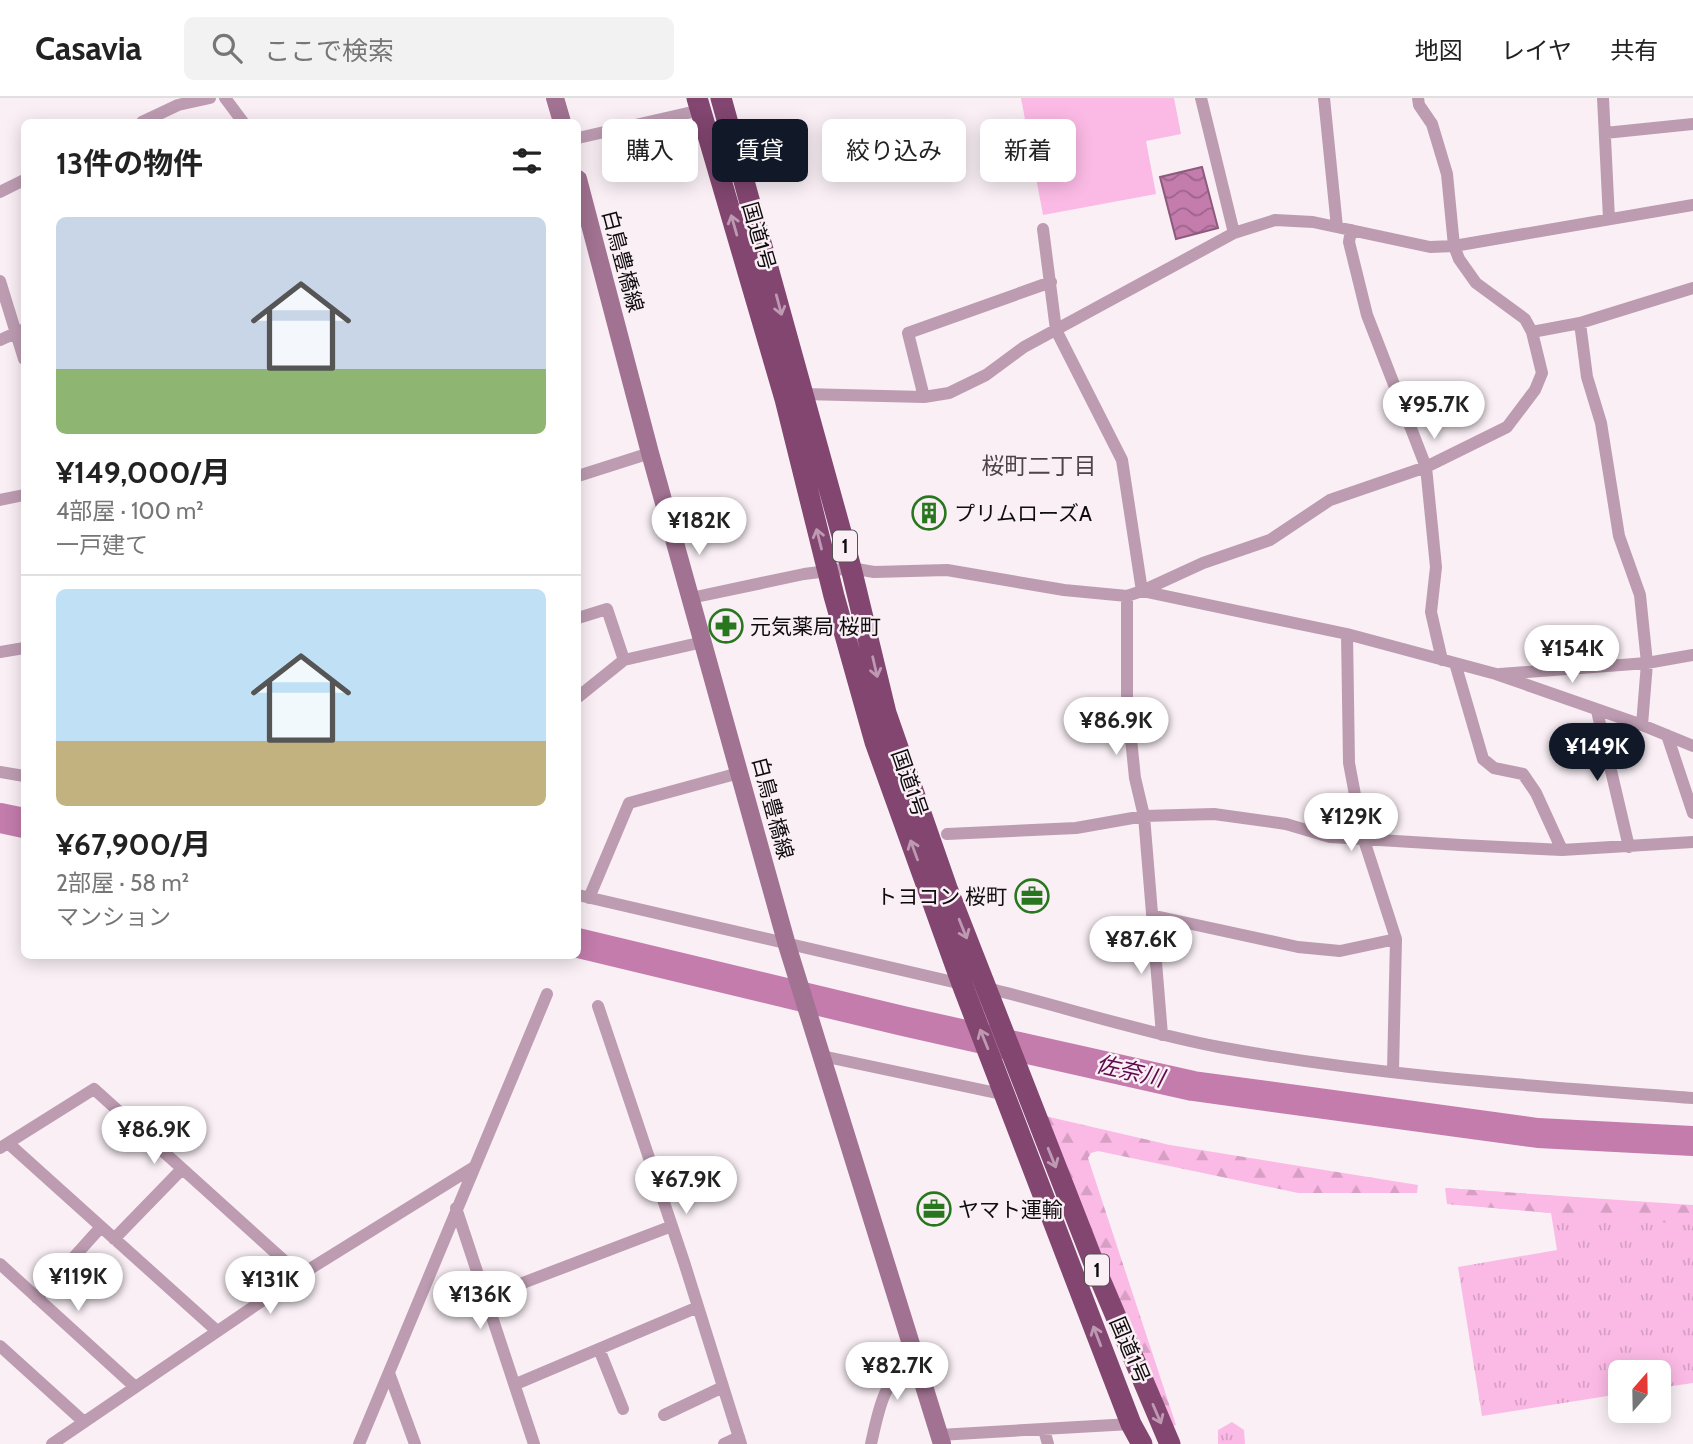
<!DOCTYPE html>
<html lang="ja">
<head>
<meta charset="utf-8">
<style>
	:root { --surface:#fff; --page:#f2f2f2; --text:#222; --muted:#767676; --line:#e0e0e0; --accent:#111827 }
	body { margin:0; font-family:Cabin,"Noto Sans JP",sans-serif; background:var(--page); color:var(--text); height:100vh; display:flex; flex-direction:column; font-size:26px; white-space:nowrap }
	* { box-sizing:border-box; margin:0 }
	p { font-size:23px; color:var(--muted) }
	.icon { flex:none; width:38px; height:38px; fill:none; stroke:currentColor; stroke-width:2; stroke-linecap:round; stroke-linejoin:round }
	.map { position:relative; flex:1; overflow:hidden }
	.sheet { position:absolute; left:21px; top:21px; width:560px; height:840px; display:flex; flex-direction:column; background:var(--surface); border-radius:10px; box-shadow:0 4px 18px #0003 }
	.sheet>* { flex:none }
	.hud { position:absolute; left:602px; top:21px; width:665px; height:63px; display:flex; gap:14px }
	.needle { width:46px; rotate:20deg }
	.fabs { position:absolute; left:1608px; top:1262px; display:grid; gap:14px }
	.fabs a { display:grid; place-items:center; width:63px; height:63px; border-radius:10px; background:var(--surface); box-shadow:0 4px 18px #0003; font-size:35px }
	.price { position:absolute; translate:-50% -60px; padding:0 16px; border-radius:24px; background:#fff; color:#222; font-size:23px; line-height:46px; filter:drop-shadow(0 2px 4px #0008) }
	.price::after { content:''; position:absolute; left:50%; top:42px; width:21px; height:16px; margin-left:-10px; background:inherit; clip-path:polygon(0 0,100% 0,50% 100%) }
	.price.selected { background:var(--accent); color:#fff }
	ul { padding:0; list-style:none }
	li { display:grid; align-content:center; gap:14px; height:371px; padding:0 35px }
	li+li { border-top:2px solid var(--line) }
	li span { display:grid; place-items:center; height:217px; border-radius:10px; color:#555 }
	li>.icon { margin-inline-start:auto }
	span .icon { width:126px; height:126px; fill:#fffc; stroke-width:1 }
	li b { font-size:30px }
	h2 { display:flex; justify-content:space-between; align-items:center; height:84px; padding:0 35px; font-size:30px }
	.pill { padding:0 24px; border-radius:10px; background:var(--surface); box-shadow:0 4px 18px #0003; font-size:24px; line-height:63px }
	.pill.selected { background:var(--accent); color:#fff }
	header { display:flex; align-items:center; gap:42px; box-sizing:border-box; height:98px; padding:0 35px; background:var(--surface); border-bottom:2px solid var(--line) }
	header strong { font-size:33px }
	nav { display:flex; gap:38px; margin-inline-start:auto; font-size:24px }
	.search { width:490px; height:63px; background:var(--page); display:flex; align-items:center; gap:18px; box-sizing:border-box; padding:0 24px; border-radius:10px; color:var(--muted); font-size:26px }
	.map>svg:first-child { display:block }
</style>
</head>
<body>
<header>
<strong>Casavia</strong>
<div class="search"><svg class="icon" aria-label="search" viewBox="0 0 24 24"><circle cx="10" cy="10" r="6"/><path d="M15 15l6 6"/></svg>ここで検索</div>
<nav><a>地図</a><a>レイヤ</a><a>共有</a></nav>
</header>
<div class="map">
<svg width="1693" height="1346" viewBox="0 0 1693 1346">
	<defs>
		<pattern id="grass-tufts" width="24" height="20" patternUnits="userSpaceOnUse" patternTransform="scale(1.75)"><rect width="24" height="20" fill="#fbbae5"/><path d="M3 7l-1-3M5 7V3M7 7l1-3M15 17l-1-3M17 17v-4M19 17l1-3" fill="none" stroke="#d69fc3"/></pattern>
		<pattern id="forest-firs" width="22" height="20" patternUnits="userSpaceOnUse" patternTransform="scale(1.75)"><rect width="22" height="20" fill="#fbbae5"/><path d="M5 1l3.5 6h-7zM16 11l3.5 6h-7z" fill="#d69fc3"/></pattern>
		<pattern id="water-waves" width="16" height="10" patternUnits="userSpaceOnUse" patternTransform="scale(1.75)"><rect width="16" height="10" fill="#c37cac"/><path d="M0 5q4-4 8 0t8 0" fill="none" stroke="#9d648a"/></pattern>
	</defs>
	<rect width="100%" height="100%" fill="#f9eff5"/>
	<path fill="url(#grass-tufts)" d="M1445,1090L1693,1107V1285L1659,1290V1274H1620V1296L1482,1318L1458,1169L1557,1152L1551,1115L1447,1106Z
		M1232,1324L1244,1332L1245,1346H1218V1332Z"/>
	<path fill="url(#forest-firs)" d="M1045,1018L1170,1047L1418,1087L1417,1095H1298L1098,1053L1091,1055L1088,1060L1176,1327L1171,1328Z
		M1446,1090L1693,1108V1127L1448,1106Z"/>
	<path fill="#fbbae5" d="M1021,0H1174L1181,36L1146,43L1156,96L1043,117Z"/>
	<path fill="url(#water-waves)" stroke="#8d5a7d" stroke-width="2" d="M1202,69L1218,130L1176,141L1160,79Z"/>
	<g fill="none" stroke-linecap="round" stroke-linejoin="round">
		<path stroke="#c37cac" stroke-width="30" d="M0,720L24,725
			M578,845L903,923L1193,988L1538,1035L1693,1043"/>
		<path stroke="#bd9cb1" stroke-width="12" d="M225,0L243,24
			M1201,0L1234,135
			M1324,0L1337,129
			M1603,0L1609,121
			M142,24L178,7L210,0
			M1605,35L1693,26
			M578,40L701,12
			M0,94L24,82
			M1043,131L1056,232L1122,362L1142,493L1203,465L1270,442L1330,402L1426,369L1507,329L1535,292L1542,275L1532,234L1525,221L1476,185L1459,161L1454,148L1447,76L1432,26L1419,7L1418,0
			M1351,132L1349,144L1367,217L1426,369L1436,469L1431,514L1442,562
			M0,183L24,261
			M1580,225L1693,190
			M1532,234L1580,225L1587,279L1601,325L1619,438L1640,497L1647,565L1642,627
			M0,242L22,232
			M803,296L924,299L949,295L986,277L1024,249L1234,135L1275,122L1313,124L1430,149L1454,148L1693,107
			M924,299L908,235L1051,184
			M578,378L650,355
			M0,402L24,397
			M1127,498V602L1135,680L1144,718L1162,937
			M691,500L804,476L851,470L874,474L947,472L1064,492L1127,498L1142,493L1347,536L1496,576L1642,627L1693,648
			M578,520L607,511L624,562
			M1347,536L1349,665L1363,739L1396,841L1393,973
			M0,554L24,550
			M1455,565L1483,661L1494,670L1523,676L1536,695L1562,752
			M1500,576L1647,565L1693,557
			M578,599L624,562L703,544
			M1597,613L1629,749
			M1667,637L1693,715
			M0,674L24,678
			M947,736L1076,730L1144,718L1214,716L1286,726L1330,739L1461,747L1562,752L1693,744
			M578,797L962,886
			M589,800L629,705L739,675
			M1155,818L1298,849L1340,853L1396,841
			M987,890C1065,909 1140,934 1219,949C1375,978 1535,988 1693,1000
			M598,908L684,1164L741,1346
			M822,958L1006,997
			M8,1045L217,1233
			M0,1050L94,991L300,1177
			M456,1110L534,1346
			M114,1141L182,1071
			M0,1166L134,1288
			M486,1199L672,1128
			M37,1200L101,1129
			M0,1248L84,1324
			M599,1251L623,1311
			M389,1275L415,1346
			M516,1286L698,1209
			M664,1317L723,1289
			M1044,1332L1048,1346
			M939,1337L1131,1326
			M52,1346L300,1177L474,1069
			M359,1346L547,896
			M724,1346L739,1339
			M871,1346C880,1305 883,1286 915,1257"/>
		<path stroke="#a17291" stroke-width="18" d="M555,0L562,24
			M578,81L650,355L787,847L942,1346"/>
		<path stroke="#824670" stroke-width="21" d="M697,0L785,301L834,498L875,644L962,886L1131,1326L1142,1346
			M721,0L851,470L886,615L947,790L1100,1181L1170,1346"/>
	</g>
	<defs><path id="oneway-shaft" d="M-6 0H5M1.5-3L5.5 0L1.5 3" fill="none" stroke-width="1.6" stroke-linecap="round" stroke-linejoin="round" transform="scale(1.75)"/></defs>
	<g stroke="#be9ab2">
		<use href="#oneway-shaft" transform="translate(734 127) rotate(-106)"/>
		<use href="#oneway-shaft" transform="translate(779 207) rotate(75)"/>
		<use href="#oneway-shaft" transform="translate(819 441) rotate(-104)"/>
		<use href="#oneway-shaft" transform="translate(875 569) rotate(77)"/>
		<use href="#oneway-shaft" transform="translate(914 752) rotate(-110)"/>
		<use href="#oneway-shaft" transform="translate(963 831) rotate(68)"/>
		<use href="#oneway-shaft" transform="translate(984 941) rotate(-112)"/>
		<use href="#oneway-shaft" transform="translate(1052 1060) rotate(68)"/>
		<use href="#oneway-shaft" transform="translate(1097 1238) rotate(-111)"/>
		<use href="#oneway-shaft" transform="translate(1157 1316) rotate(67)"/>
	</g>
	<defs>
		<symbol id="building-ring" viewBox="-11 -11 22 22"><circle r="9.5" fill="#f9eff5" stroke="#28771f" stroke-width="1.5"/><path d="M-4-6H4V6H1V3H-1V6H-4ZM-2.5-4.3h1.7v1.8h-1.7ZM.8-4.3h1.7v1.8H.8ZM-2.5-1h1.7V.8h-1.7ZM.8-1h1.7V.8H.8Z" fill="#28771f"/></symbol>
		<symbol id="pharmacy-ring" viewBox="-11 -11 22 22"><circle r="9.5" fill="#f9eff5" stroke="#28771f" stroke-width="1.5"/><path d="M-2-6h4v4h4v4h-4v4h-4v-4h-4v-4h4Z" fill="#28771f"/></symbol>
		<symbol id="office-ring" viewBox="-11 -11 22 22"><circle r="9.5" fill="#f9eff5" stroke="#28771f" stroke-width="1.5"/><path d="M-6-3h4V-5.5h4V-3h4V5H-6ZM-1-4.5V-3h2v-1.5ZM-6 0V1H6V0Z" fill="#28771f"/></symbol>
	</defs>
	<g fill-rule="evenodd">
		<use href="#building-ring" x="910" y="396" width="38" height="38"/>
		<use href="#pharmacy-ring" x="707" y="509" width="38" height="38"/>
		<use href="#office-ring" x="1013" y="779" width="38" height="38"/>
		<use href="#office-ring" x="915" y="1092" width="38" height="38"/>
	</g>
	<g text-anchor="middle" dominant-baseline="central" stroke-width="5" stroke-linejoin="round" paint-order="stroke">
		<g fill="#f9eff5" stroke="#555053" stroke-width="2">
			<rect x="833" y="432.5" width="24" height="31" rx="5"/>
			<rect x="1085" y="1156.5" width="24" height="31" rx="5"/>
		</g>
		<g font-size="19" font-weight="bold" fill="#0f0c0e">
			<text x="845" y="448">1</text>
			<text x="1097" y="1172">1</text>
		</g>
		<g font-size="21" fill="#0f0c0e" stroke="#f9eff5">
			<text transform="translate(759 138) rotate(74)">国道1号</text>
			<text transform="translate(623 163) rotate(75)">白鳥豊橋線</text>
			<text transform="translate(910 685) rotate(71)">国道1号</text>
			<text transform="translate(773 710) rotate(75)">白鳥豊橋線</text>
			<text transform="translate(1130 1252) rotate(67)">国道1号</text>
		</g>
		<g font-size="21" fill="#0f0c0e" stroke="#f9eff5" text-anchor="start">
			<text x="954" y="415">プリムローズA</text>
			<text x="750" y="528">元気薬局 桜町</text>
			<text x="1007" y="798" text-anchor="end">トヨコン 桜町</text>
			<text x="958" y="1111">ヤマト運輸</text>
		</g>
		<g font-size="23" fill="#4d454a" stroke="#f9eff5">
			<text x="1039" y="368">桜町二丁目</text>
		</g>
		<g font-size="23" font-style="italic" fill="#60094d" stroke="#f9eff5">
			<text transform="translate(1130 973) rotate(13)">佐奈川</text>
		</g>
	</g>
</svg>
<div class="fabs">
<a><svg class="needle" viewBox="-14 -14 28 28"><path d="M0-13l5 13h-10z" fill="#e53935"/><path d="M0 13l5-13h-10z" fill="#767676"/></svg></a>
</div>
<b class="price" style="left:1434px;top:343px">¥95.7K</b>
<b class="price" style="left:699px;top:459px">¥182K</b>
<b class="price" style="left:1572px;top:587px">¥154K</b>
<b class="price" style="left:1116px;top:659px">¥86.9K</b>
<b class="price selected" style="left:1597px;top:685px">¥149K</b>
<b class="price" style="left:1351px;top:755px">¥129K</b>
<b class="price" style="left:1141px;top:878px">¥87.6K</b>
<b class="price" style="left:154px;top:1068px">¥86.9K</b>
<b class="price" style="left:686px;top:1118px">¥67.9K</b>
<b class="price" style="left:78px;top:1215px">¥119K</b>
<b class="price" style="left:270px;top:1218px">¥131K</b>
<b class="price" style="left:480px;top:1233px">¥136K</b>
<b class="price" style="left:897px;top:1304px">¥82.7K</b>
<div class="hud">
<a class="pill">購入</a>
<a class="pill selected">賃貸</a>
<a class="pill">絞り込み</a>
<a class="pill">新着</a>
</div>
<section class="sheet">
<h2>13件の物件<svg class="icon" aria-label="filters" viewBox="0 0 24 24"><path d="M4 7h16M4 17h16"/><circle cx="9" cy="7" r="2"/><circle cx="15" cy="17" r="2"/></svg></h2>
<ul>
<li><span style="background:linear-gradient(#c9d6e8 70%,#8fb573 0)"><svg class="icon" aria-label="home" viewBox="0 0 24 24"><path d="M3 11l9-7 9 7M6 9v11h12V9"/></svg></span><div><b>¥149,000/月</b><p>4部屋 · 100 m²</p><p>一戸建て</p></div></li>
<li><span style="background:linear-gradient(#bfe0f5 70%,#c2b280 0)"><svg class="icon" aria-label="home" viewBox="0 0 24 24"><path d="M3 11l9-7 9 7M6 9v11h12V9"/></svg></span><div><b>¥67,900/月</b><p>2部屋 · 58 m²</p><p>マンション</p></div></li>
</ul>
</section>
</div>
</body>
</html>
